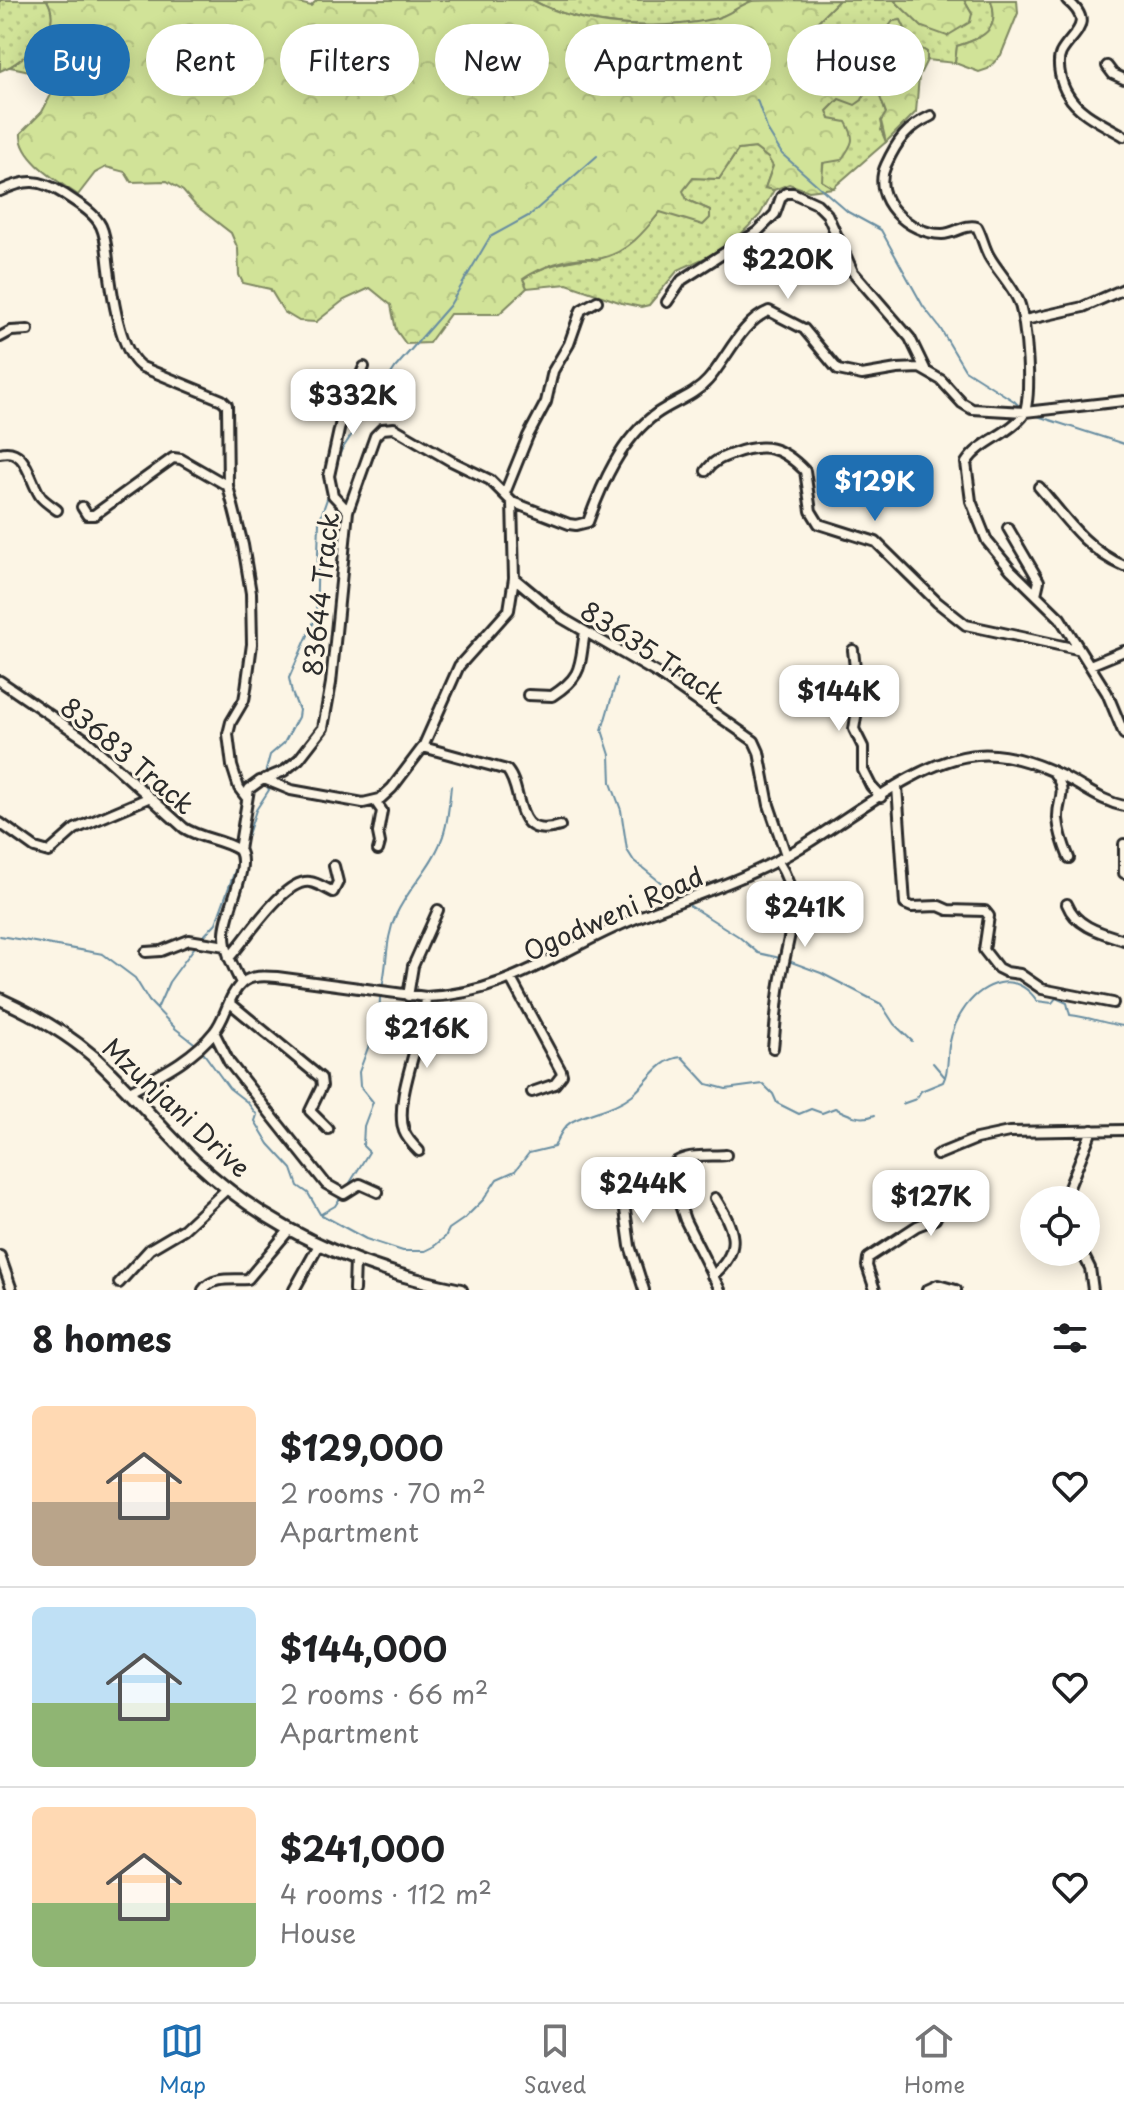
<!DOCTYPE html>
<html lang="en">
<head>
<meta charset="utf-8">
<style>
	:root { --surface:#fff; --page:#f2f2f2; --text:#202124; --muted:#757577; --line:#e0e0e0; --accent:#1f6fb2 }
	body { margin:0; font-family:"Playpen Sans",sans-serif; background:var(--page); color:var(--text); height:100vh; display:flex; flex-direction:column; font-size:30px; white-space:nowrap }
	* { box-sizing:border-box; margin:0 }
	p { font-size:26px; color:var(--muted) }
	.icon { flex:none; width:44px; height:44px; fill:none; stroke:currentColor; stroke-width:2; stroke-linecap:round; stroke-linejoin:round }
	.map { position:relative; height:1290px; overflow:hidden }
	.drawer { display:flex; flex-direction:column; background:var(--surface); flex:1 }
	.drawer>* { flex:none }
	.guide { position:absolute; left:24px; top:24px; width:1076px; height:72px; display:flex; gap:16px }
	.fabs { position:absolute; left:1020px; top:1186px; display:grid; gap:16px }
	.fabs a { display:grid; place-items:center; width:80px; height:80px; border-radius:50%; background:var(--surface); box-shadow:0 4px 20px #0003; font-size:40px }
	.price { position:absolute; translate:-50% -68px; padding:0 18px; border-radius:16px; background:#fff; color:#222; font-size:26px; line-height:52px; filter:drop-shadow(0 2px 4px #0008) }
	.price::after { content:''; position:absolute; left:50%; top:48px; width:24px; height:18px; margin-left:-12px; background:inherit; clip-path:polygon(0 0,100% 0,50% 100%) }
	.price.on { background:var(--accent); color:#fff }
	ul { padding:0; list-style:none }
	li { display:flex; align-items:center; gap:24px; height:200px; padding:0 32px }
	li+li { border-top:2px solid var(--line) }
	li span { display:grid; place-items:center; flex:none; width:224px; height:160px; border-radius:12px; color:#555 }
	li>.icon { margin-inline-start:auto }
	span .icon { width:96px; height:96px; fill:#fffc; stroke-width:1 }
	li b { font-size:34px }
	h2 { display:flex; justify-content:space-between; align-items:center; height:96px; padding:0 32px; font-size:34px }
	.chip { padding:0 28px; border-radius:36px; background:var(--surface); box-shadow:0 4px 20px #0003; font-size:28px; line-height:72px }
	.chip.on { background:var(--accent); color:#fff }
	.menu { display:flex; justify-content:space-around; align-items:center; height:112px; border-top:2px solid var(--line); background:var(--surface); font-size:22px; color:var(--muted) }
	.menu a { display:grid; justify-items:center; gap:4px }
	.menu .on { color:var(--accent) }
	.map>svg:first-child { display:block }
</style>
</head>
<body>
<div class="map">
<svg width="1124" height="1290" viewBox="0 0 1124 1290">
	<defs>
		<pattern id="grass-dots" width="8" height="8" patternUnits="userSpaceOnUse" patternTransform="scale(2)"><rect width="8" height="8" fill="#d1e398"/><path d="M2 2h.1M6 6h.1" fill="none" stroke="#b4c383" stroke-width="1.8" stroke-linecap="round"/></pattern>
		<pattern id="forest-crowns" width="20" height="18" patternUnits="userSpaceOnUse" patternTransform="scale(2)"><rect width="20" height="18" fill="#d1e398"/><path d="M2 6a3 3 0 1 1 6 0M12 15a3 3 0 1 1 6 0" fill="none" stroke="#b4c383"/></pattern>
	</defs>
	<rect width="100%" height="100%" fill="#fcf5e5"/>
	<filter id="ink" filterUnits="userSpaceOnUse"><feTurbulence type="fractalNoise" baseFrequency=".0125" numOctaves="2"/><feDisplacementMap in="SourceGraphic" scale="16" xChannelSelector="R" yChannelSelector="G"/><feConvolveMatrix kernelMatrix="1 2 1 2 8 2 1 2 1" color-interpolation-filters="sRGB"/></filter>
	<g filter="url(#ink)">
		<path fill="url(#grass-dots)" stroke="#7e8762" stroke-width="2" d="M0,0H47C66,31 26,61 0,71Z
			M532,0H753C741,6 728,16 714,19C661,32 581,27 532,0Z
			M839,0H894L922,27L972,14L964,0H991C1001,31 982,38 957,46L955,63L927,60V52L887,29L872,36C893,63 875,86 886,114L881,130L886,142L833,188L821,181L830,119L827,111L839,99L814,24Z
			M755,148L768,158L773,165L765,188L774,190L760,215L734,241L720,251L678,270L649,305L641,307L622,303L567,284L527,288L523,279C542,266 560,263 582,259C589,258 595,260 601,258C628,248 643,233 660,212L710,210L687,200L682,192L693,178L719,179L738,150Z"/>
		<path fill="url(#forest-crowns)" stroke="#7e8762" stroke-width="2" d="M47,0H286L311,6L317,0H532C584,28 656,31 713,19C727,17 739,5 752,1C767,0 820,0 839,0L815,24L851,42L865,92L862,100L855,105L839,99L827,111L830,119L846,122C856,139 853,144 841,160L823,163L822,181L833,188L809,191L789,184L774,190L765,188L773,166L768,158L755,148L738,150L719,179L693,178L683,191L687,200L710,210V218L703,225L660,212C644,232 628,252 602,258C592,260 599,258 589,258C566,258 542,266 523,279L527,288L499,314H450L429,343L406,344L396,330L391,305L370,288L344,300L316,322L299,321L284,312L270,289L243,283L239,275L238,249L231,233L195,205L183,191L167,181L131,182L125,172L106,167L95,173L78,195C59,182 19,159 21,133L42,112L53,91C44,73 29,70 10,67C31,52 64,30 47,0Z
			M894,0H964L972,14L970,22L947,36L922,27Z
			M991,0H1017L1018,13L1001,55L988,69L979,72L955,63L957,46C982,38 1001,31 991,0Z
			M901,20L912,43L927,52V60L919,76L916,112L886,142L881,121L886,113L880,97L884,81L871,72L882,49L874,45L872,36L887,29L893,21Z"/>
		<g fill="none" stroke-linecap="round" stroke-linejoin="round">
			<path stroke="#678da1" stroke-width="2" d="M757,100L768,131L782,154L848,212L881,230L923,306L940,328L965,370L1014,401L1022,409
				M1031,414L1124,444
				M333,476L341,451L395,368L450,305L490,237L530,215L597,156
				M617,679L602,730L610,755L611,783L621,810L627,850L634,861L679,897
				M265,774L270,755L284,743L298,717L299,710L292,693L289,678L316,617L319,522L329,493
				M243,850L256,810L269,790L266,784
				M687,904L738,936L758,953L780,958
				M0,936L103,954L135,978L149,1001L176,1029L198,1046
				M201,939L216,923L239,859
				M786,960L821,973L881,1004L894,1024L912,1041
				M382,987C388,962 385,939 396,915C408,888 431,868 441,841C448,825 449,804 451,786
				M157,1009L169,982L197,944
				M202,1051L229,1088L247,1102L257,1115L255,1121L269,1144L292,1169L298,1186L308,1193L320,1214L366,1239L403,1251H425L433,1247L445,1237L449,1229L465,1218L484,1199L497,1179L515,1171L529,1153L554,1147C559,1137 563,1126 573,1121C592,1111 614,1109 632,1095C649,1082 658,1059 682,1057L707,1084L726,1089L763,1084L773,1094L777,1103L799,1114L811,1109L822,1113L835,1108C848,1115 861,1121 875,1115
				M933,1063L944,1076
				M902,1104L916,1099L921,1091L943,1082C949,1071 947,1059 949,1046C954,1018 972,989 1000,983C1016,980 1028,988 1037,1001L1052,1003L1056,998L1067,1003L1070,1015C1090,1017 1105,1024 1124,1026
				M348,1186L369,1152L363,1146L364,1126L373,1102L360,1086L359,1072L379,1018L380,998
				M321,1214L335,1206L342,1195"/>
			<defs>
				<path id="minor" d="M1067,0C1096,24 1072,33 1061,53C1056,63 1061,85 1068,95C1079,114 1106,125 1124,136
					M1107,66L1113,74L1124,79
					M931,116C907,127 897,141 886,165C870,199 909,234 942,234C955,234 966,223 977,227C982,236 984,247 989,256C998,272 1012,285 1019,302C1026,320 1034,403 1022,417C1006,436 980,441 966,463L971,501L987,541L1011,570L1060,618L1107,693L1124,734
					M0,191C26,179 39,178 64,194C77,203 94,212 101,226C107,239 107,255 109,269C112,294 120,353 142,367L222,400L227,405L228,486L243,545L251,593L252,644L246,689L244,700L231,722L228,734L232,766L239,788L246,797
					M667,302L682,280L757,232L775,214L781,197L786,193H793L817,204L827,214L853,272L910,338L925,369
					M1025,320L1083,307L1124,289
					M0,337L11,331L28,330
					M0,453C27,446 29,481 41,497C45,502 52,506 57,510
					M706,471C713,461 721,458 732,454C764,442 781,446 805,471L811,511L819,524L876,542L937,602L966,625L1077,649
					M1039,487C1065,517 1086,550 1124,566
					M505,493L528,436L546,402L553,371L569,344L581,310L597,301
					M512,502L569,524L576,525L588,522C602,484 621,439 656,414C673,402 694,396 708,380C727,359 741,322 769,311L804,329L838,370L862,375L897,369L920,368L941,380L962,403L972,409L1025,412L1124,401
					M82,507L87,515H94L173,458L181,459L228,486
					M348,511L333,495L329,476L341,421L364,367
					M1008,528L1039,581L1036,594
					M514,578L562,618L660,675L754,741L759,752L769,805L786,855
					M853,650L856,677L861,686L854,729L863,747V770L871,786L881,797
					M1090,665L1124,651
					M0,681L85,739L184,828C201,839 222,839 239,850C251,868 224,912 225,935C225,953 234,968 241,983
					M528,695L552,696C584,675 579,666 585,632
					M423,747L507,770C525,791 511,841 560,826
					M1054,773C1069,794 1057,798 1058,819C1059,831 1064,846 1069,858
					M897,786L905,904L912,907L939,906L948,910L985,911L989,916L984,950L998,968L1006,972L1020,974L1042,989L1113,1003
					M375,801L382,811L378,833L380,843L378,850
					M0,823L35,848L49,852L75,829L148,798
					M1124,844V873
					M239,850L249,789L260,781L284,771L299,759L323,728L331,683L348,511L375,436L382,429L394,428L451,461L490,480L512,502L514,578L509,610L459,666L423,747L392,788L380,799L363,803L291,790L264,779
					M1067,904C1076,927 1102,933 1124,940
					M146,952L161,951L189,940L226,946
					M229,958C245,941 284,878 310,882C318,883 326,889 333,892L338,882L334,866
					M511,979L561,1071L562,1075L555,1084L532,1092
					M408,996L413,966L438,910
					M230,1003L321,1078L322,1086L310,1111L328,1129
					M214,1032L229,1062L326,1184L344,1194L360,1184L378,1192
					M773,1048C776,1021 777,994 783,967C791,925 803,900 777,860
					M128,1092C157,1076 193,1059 214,1032C226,1018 228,995 242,983C251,975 265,976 277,977L426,997C509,994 562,948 634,919C691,896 749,879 801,847C850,818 920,759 977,755C1009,752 1048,767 1075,783C1091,792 1105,802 1124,806
					M419,1151C413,1145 407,1139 404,1131C393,1098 425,1034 426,997
					M937,1155L976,1139L1009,1132L1124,1130
					M619,1166L630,1246L644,1290
					M1064,1200L1092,1130
					M1082,1252L1090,1268L1093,1290
					M0,1256L12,1290
					M712,1276C744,1250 734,1228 715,1198
					M119,1283L150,1249L184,1229L228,1188
					M203,1290C213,1276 232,1280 248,1279L290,1229
					M294,1290L319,1245
					M354,1290L355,1260
					M720,1290L685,1220L669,1172C675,1151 709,1157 726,1155
					M875,1290L867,1266L868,1258L917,1226L935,1219L938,1213L939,1201L928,1192
					M927,1290L938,1285L956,1290"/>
				<path id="major" d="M0,999C33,1014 65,1032 93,1056C129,1089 160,1127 195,1161C269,1231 363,1270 461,1290"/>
			</defs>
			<use href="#minor" stroke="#2b2b2b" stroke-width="14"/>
			<use href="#major" stroke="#2b2b2b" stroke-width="16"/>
			<use href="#minor" stroke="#fcf5e5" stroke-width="8"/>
			<use href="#major" stroke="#fcf5e5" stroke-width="10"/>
		</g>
	</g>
	<g text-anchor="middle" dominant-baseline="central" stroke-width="6" stroke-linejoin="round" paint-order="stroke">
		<g font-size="26" fill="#2b2b2b" stroke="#fcf5e5">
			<text transform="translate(320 594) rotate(-84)">83644 Track</text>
			<text transform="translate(653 652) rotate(33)">83635 Track</text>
			<text transform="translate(128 755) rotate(40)">83683 Track</text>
			<text transform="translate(613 913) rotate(-24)">Ogodweni Road</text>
			<text transform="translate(177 1107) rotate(43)">Mzunjani Drive</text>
		</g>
	</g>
</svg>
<div class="fabs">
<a><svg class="icon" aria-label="locate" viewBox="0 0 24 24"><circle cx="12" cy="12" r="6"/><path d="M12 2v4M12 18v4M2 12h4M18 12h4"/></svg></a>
</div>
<b class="price" style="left:788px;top:301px">$220K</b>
<b class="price" style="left:353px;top:437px">$332K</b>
<b class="price on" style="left:875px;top:523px">$129K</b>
<b class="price" style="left:839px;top:733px">$144K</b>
<b class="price" style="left:805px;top:949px">$241K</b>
<b class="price" style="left:427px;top:1070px">$216K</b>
<b class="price" style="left:643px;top:1225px">$244K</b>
<b class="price" style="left:931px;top:1238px">$127K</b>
<div class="guide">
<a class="chip on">Buy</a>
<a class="chip">Rent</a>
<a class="chip">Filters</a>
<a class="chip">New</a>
<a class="chip">Apartment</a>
<a class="chip">House</a>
</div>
</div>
<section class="drawer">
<h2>8 homes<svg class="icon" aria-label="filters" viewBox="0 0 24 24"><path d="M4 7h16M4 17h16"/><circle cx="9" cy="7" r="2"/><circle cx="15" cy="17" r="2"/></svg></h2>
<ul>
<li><span style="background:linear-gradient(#ffd9b3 60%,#b9a48a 0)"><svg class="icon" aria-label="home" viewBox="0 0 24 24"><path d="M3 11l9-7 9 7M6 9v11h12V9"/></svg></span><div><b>$129,000</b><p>2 rooms · 70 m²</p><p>Apartment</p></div><svg class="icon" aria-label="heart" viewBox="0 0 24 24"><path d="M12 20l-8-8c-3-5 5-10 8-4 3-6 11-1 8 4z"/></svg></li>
<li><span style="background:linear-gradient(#bfe0f5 60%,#8fb573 0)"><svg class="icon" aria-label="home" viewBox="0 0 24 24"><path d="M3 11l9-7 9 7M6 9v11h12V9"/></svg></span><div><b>$144,000</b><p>2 rooms · 66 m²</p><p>Apartment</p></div><svg class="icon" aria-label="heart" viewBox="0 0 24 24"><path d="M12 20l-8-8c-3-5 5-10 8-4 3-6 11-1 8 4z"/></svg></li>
<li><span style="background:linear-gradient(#ffd9b3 60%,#8fb573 0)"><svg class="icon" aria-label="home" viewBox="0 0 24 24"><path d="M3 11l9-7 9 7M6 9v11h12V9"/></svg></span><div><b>$241,000</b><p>4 rooms · 112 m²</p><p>House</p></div><svg class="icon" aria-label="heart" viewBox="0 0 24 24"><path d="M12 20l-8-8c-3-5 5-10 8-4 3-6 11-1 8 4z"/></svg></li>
</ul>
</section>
<nav class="menu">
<a class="on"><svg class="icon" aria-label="map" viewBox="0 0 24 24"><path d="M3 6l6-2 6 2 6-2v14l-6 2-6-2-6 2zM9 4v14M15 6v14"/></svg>Map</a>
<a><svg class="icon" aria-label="saved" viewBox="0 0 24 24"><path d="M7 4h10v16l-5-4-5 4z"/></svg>Saved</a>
<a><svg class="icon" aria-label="home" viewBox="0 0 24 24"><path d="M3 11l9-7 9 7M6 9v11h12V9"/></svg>Home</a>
</nav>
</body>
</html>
